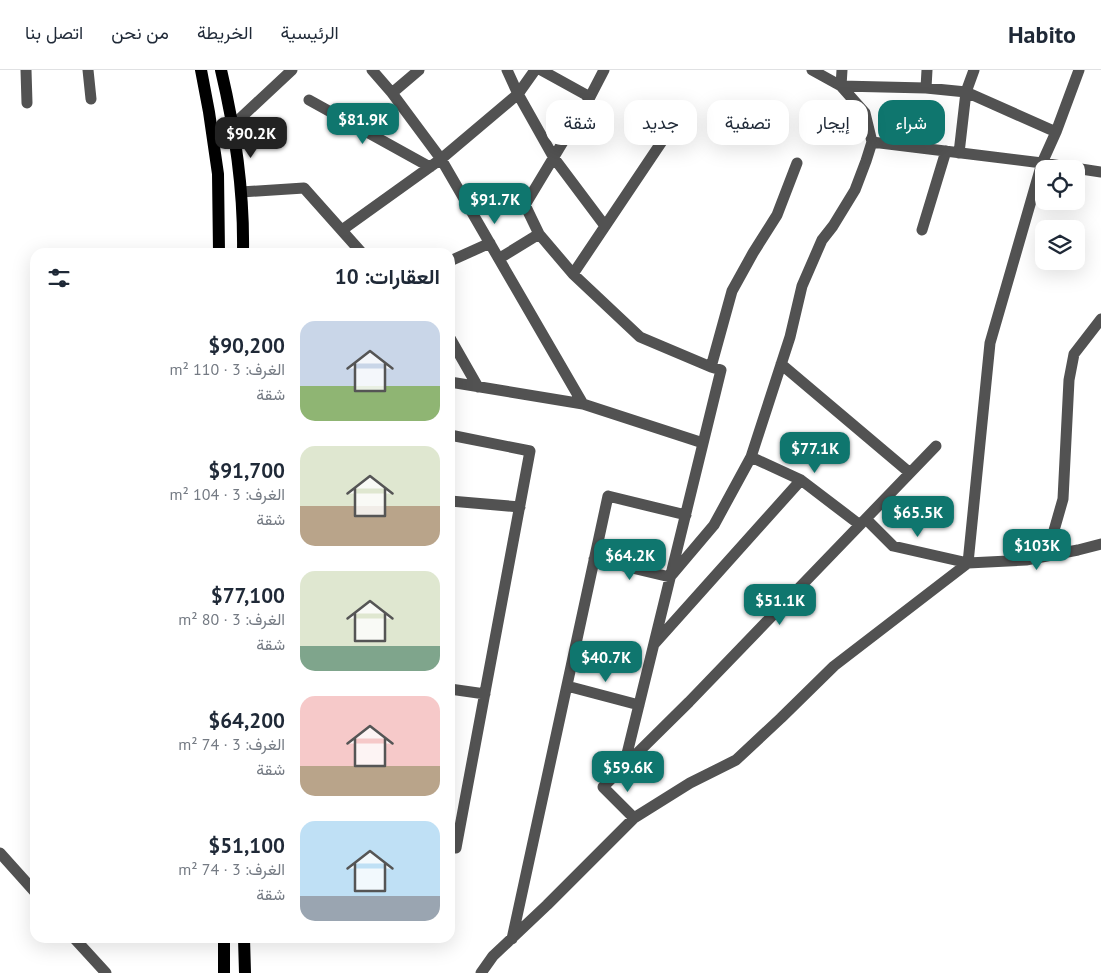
<!DOCTYPE html>
<html lang="ar">
<head>
<meta charset="utf-8">
<style>
	:root { --surface:#fff; --page:#f2f2f3; --text:#1f2937; --muted:#747a83; --line:#e0e1e3; --accent:#0f766e }
	body { margin:0; font-family:"PT Sans",Vazirmatn,sans-serif; background:var(--page); color:var(--text); direction:rtl; height:100vh; display:flex; flex-direction:column; font-size:19px; white-space:nowrap }
	* { box-sizing:border-box; margin:0 }
	p { font-size:16px; color:var(--muted) }
	.icon { flex:none; width:28px; height:28px; fill:none; stroke:currentColor; stroke-width:2; stroke-linecap:round; stroke-linejoin:round }
	.map { position:relative; flex:1; overflow:hidden; direction:ltr }
	.panel { position:absolute; left:30px; top:178px; width:425px; height:695px; display:flex; flex-direction:column; background:var(--surface); border-radius:15px; box-shadow:0 5px 20px #0002; direction:rtl }
	.panel>* { flex:none }
	.top-card { position:absolute; left:470px; top:30px; width:475px; height:45px; direction:rtl; display:flex; gap:10px }
	.fabs { position:absolute; left:1035px; top:90px; display:grid; gap:10px }
	.fabs a { display:grid; place-items:center; width:50px; height:50px; border-radius:10px; background:var(--surface); box-shadow:0 5px 20px #0002; font-size:25px }
	.price { position:absolute; translate:-50% -42px; padding:0 11px; border-radius:10px; background:var(--accent); color:#fff; font-size:16px; line-height:32px; filter:drop-shadow(0 1px 2px #0008) }
	.price::after { content:''; position:absolute; left:50%; top:30px; width:15px; height:11px; margin-left:-8px; background:inherit; clip-path:polygon(0 0,100% 0,50% 100%) }
	.price.selected { background:#222; color:#fff }
	ul { padding:0; list-style:none }
	li { display:flex; align-items:center; gap:15px; height:125px; padding:0 15px }
	li span { display:grid; place-items:center; flex:none; width:140px; height:100px; border-radius:15px; color:#555 }
	li>.icon { margin-inline-start:auto }
	span .icon { width:60px; height:60px; fill:#fffc; stroke-width:1 }
	li b { font-size:21px }
	h2 { display:flex; justify-content:space-between; align-items:center; height:60px; padding:0 15px; font-size:21px }
	.chip { padding:0 18px; border-radius:15px; background:var(--surface); box-shadow:0 5px 20px #0002; font-size:18px; line-height:45px }
	.chip.selected { background:var(--accent); color:#fff }
	header { display:flex; align-items:center; gap:30px; box-sizing:border-box; height:70px; padding:0 25px; background:var(--surface); border-bottom:1px solid var(--line) }
	header strong { font-size:24px }
	nav { display:flex; gap:28px; margin-inline-start:auto; font-size:18px }
	.map>svg:first-child { display:block }
</style>
</head>
<body>
<header>
<strong>Habito</strong>
<nav><a>الرئيسية</a><a>الخريطة</a><a>من نحن</a><a>اتصل بنا</a></nav>
</header>
<div class="map">
<svg width="1101" height="903" viewBox="0 0 1101 903">
	<rect width="100%" height="100%" fill="#fff"/>
	<g fill="none" stroke-linecap="round" stroke-linejoin="round">
		<path stroke="#525252" stroke-width="11" d="M26,0L27,33
			M88,0L91,29
			M372,0L392,23L441,89L583,334
			M507,0L518,24L554,88L605,156
			M541,0L590,27
			M604,0L590,27L525,135L539,164L573,204L640,267L711,297L721,300L624,696
			M812,0L841,16L926,18L966,22L1056,62
			M926,18L927,0
			M392,23L419,0
			M309,30L430,97
			M232,56L292,0
			M872,72L1042,93L1101,102
			M959,83L966,22L974,0
			M241,122L304,118L361,182
			M342,160L441,89L518,24L535,0
			M922,160L946,81
			M500,188L539,164
			M450,191L490,173
			M573,204L673,55
			M450,268L478,317
			M781,294L910,403
			M711,297L732,221L753,183L777,145L797,93
			M450,312L583,334L703,373
			M450,365L530,381L456,778L450,777
			M751,387L801,410L860,455
			M450,431L520,437
			M866,449L893,476L968,493L1026,490L1078,480L1101,474
			M1047,485L1063,429L1069,310L1074,284L1101,249
			M594,489L670,507L714,455L751,387L790,267L802,216L822,170L833,156L855,120L866,91L872,72L865,43L841,16L842,0
			M655,573L801,410
			M567,616L639,635
			M450,619L485,624
			M634,748L603,717L689,632L936,376
			M0,783L35,822
			M74,868L106,903
			M512,869L608,426L686,445
			M481,903L493,886L547,835L634,748L690,713L736,690L781,648L834,596L968,493L990,273L1042,93L1056,62L1079,0"/>
		<path stroke="#000" stroke-width="12" d="M201,0L209,42L218,104L219,182
			M221,0C235,59 244,121 243,182
			M244,868L245,903
			M224,903V868"/>
	</g>
</svg>
<div class="fabs">
<a><svg class="icon" aria-label="locate" viewBox="0 0 24 24"><circle cx="12" cy="12" r="6"/><path d="M12 2v4M12 18v4M2 12h4M18 12h4"/></svg></a>
<a><svg class="icon" aria-label="layers" viewBox="0 0 24 24"><path d="M12 4l9 5-9 5-9-5zM3 14l9 5 9-5"/></svg></a>
</div>
<b class="price" style="left:363px;top:75px">$81.9K</b>
<b class="price selected" style="left:251px;top:89px">$90.2K</b>
<b class="price" style="left:495px;top:155px">$91.7K</b>
<b class="price" style="left:815px;top:404px">$77.1K</b>
<b class="price" style="left:918px;top:468px">$65.5K</b>
<b class="price" style="left:1037px;top:501px">$103K</b>
<b class="price" style="left:630px;top:511px">$64.2K</b>
<b class="price" style="left:780px;top:556px">$51.1K</b>
<b class="price" style="left:606px;top:613px">$40.7K</b>
<b class="price" style="left:628px;top:723px">$59.6K</b>
<div class="top-card">
<a class="chip selected">شراء</a>
<a class="chip">إيجار</a>
<a class="chip">تصفية</a>
<a class="chip">جديد</a>
<a class="chip">شقة</a>
</div>
<section class="panel">
<h2>العقارات: 10<svg class="icon" aria-label="filters" viewBox="0 0 24 24"><path d="M4 7h16M4 17h16"/><circle cx="9" cy="7" r="2"/><circle cx="15" cy="17" r="2"/></svg></h2>
<ul>
<li><span style="background:linear-gradient(#c9d6e8 65%,#8fb573 0)"><svg class="icon" aria-label="home" viewBox="0 0 24 24"><path d="M3 11l9-7 9 7M6 9v11h12V9"/></svg></span><div><b>$90,200</b><p>الغرف: 3 · 110 m²</p><p>شقة</p></div></li>
<li><span style="background:linear-gradient(#dfe7d0 60%,#b9a48a 0)"><svg class="icon" aria-label="home" viewBox="0 0 24 24"><path d="M3 11l9-7 9 7M6 9v11h12V9"/></svg></span><div><b>$91,700</b><p>الغرف: 3 · 104 m²</p><p>شقة</p></div></li>
<li><span style="background:linear-gradient(#dfe7d0 75%,#7fa58c 0)"><svg class="icon" aria-label="home" viewBox="0 0 24 24"><path d="M3 11l9-7 9 7M6 9v11h12V9"/></svg></span><div><b>$77,100</b><p>الغرف: 3 · 80 m²</p><p>شقة</p></div></li>
<li><span style="background:linear-gradient(#f6c9c9 70%,#b9a48a 0)"><svg class="icon" aria-label="home" viewBox="0 0 24 24"><path d="M3 11l9-7 9 7M6 9v11h12V9"/></svg></span><div><b>$64,200</b><p>الغرف: 3 · 74 m²</p><p>شقة</p></div></li>
<li><span style="background:linear-gradient(#bfe0f5 75%,#9aa5b1 0)"><svg class="icon" aria-label="home" viewBox="0 0 24 24"><path d="M3 11l9-7 9 7M6 9v11h12V9"/></svg></span><div><b>$51,100</b><p>الغرف: 3 · 74 m²</p><p>شقة</p></div></li>
</ul>
</section>
</div>
</body>
</html>
